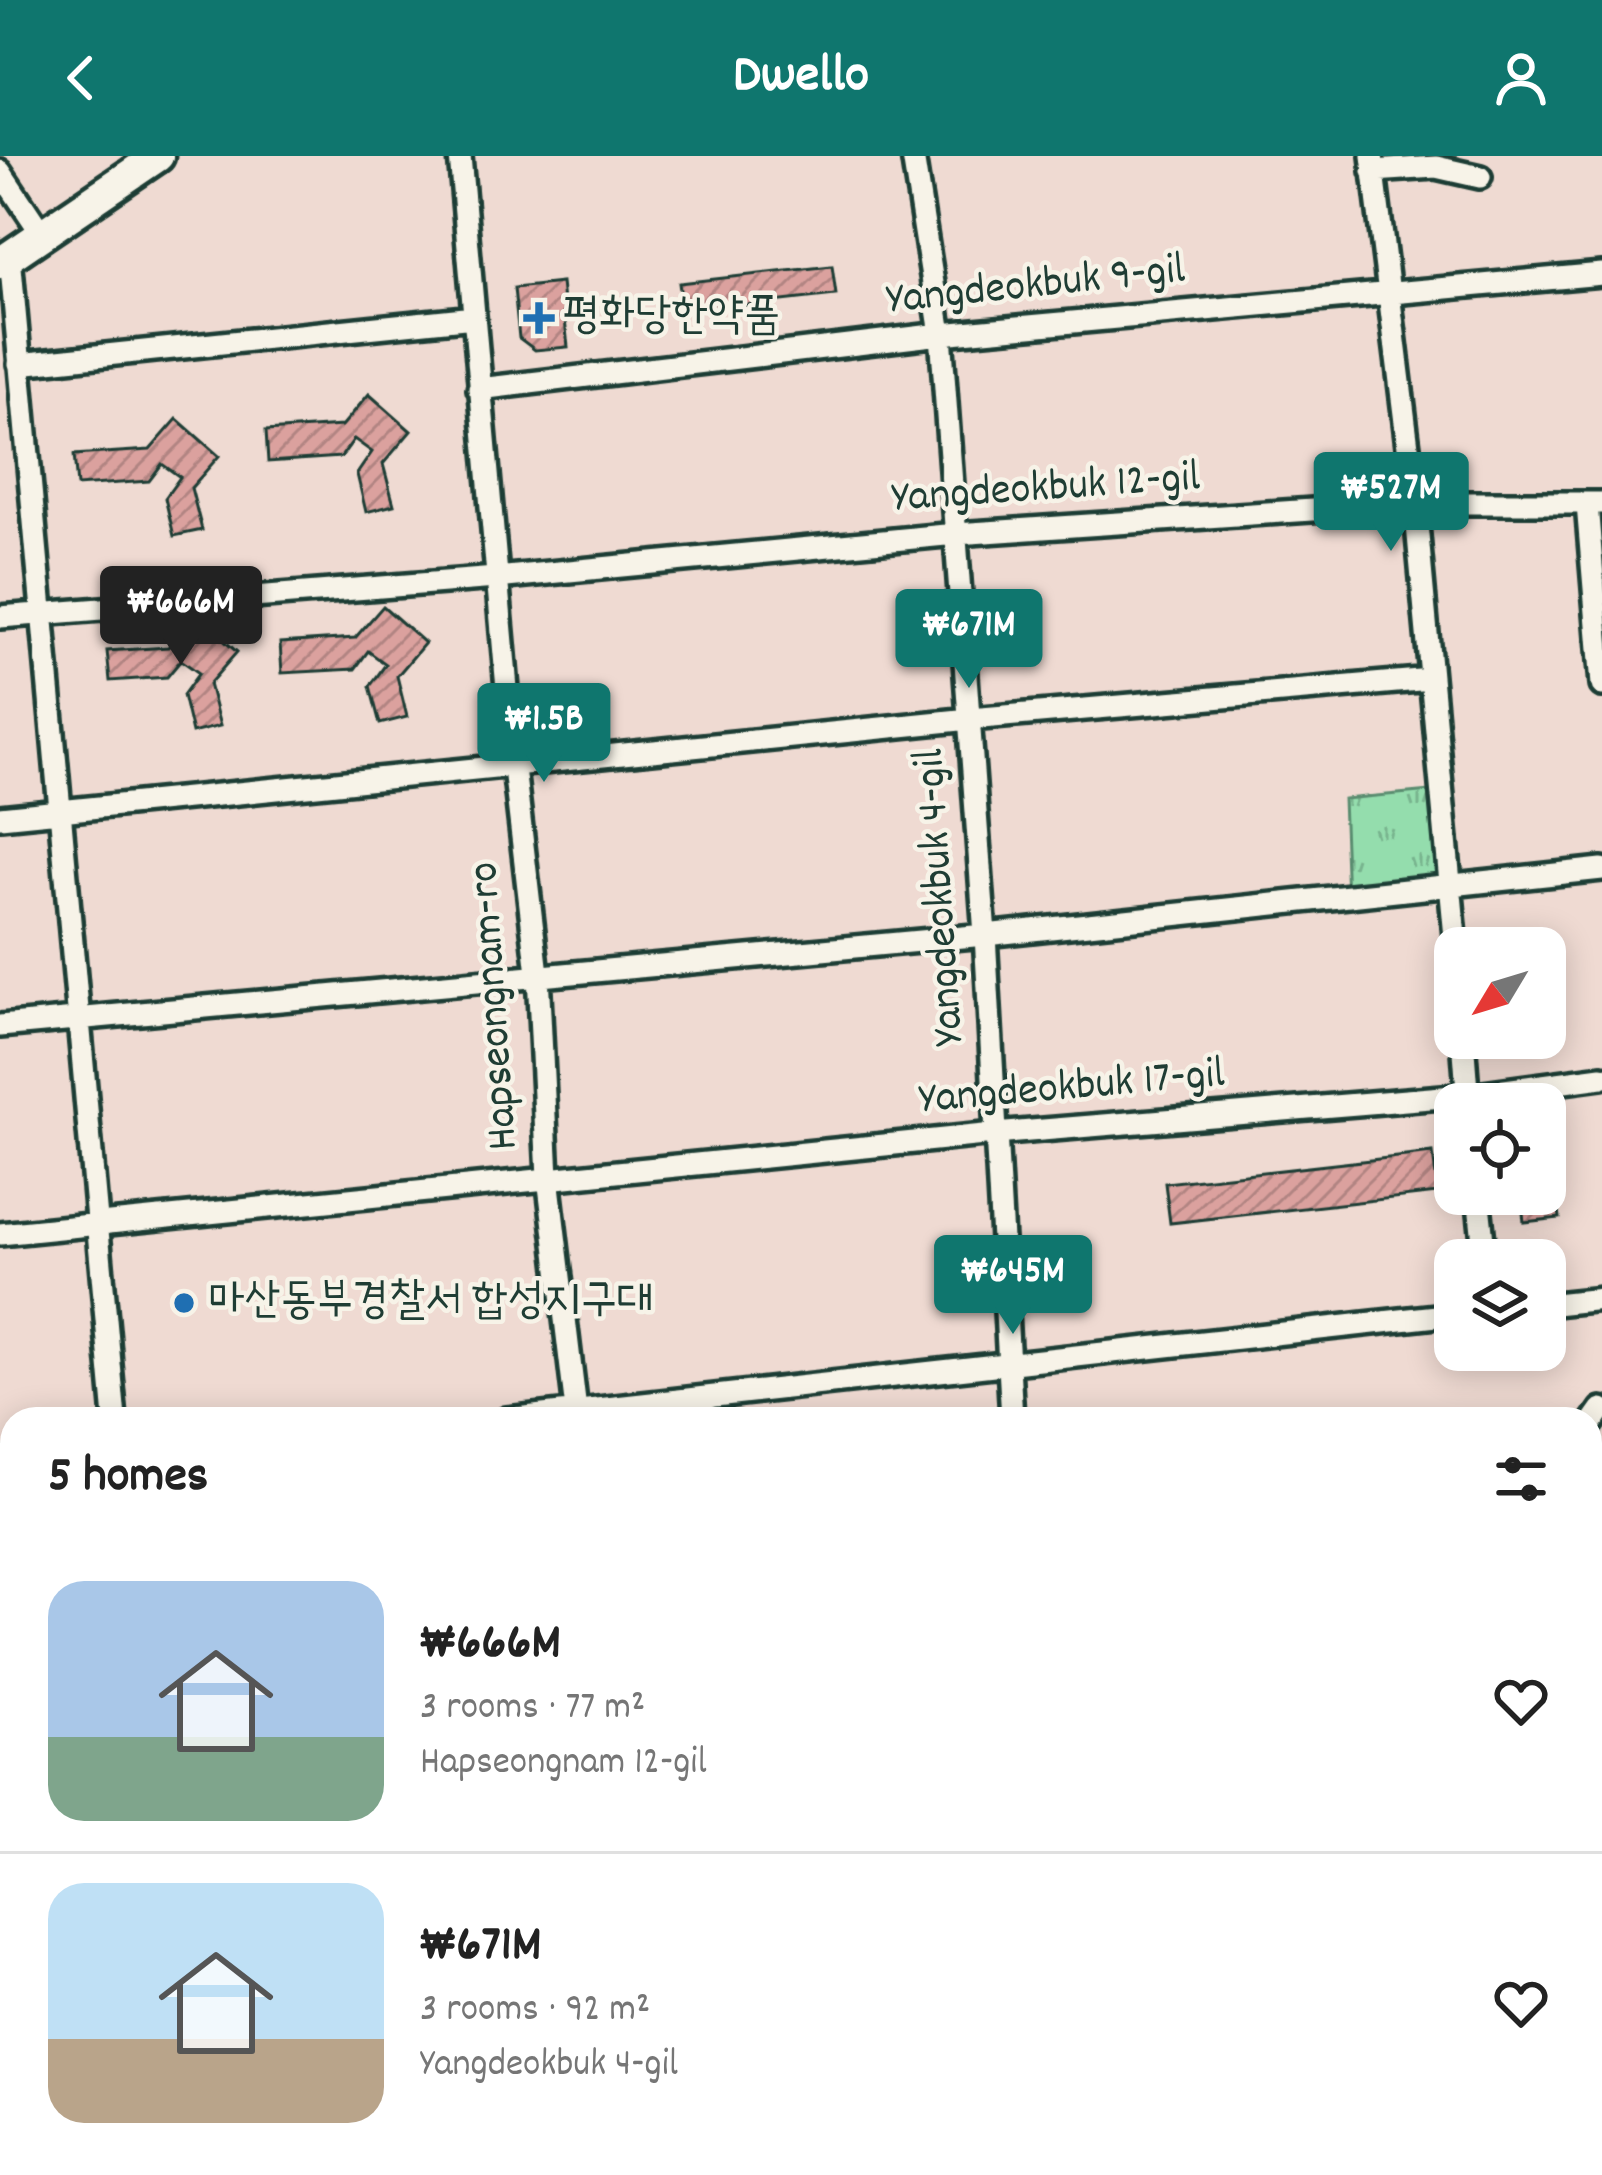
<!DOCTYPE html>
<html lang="en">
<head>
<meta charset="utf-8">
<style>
	:root { --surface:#fff; --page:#f6f6f6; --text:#222; --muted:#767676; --line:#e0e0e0; --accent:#0f766e }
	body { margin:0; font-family:Dekko,"Poor Story",sans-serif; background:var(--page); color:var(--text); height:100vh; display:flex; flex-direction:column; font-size:45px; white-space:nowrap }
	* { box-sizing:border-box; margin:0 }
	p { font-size:39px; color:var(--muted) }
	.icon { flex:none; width:66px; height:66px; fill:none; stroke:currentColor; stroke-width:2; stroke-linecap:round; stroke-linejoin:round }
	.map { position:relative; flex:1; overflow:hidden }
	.sheet { position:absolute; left:0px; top:1251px; width:1602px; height:768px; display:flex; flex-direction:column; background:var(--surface); border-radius:36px 36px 0 0; box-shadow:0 6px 30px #0003 }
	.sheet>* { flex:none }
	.needle { width:78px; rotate:232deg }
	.fabs { position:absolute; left:1434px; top:771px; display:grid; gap:24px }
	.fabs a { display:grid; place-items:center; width:132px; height:132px; border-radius:24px; background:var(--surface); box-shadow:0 6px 30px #0003; font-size:60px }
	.price { position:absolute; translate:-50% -102px; padding:0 27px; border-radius:12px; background:var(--accent); color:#fff; font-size:39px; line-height:78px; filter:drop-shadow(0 3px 6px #0008) }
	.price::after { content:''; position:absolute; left:50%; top:72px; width:36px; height:27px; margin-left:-18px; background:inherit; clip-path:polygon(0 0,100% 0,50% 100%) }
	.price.current { background:#222; color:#fff }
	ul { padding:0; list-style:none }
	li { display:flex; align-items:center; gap:36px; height:300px; padding:0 48px }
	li+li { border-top:3px solid var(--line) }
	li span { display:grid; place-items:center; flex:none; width:336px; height:240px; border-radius:36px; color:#555 }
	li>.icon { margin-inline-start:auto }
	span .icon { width:144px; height:144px; fill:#fffc; stroke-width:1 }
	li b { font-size:51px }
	h2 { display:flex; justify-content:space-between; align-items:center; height:144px; padding:0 48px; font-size:51px }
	header { display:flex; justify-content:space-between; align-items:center; height:156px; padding:0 48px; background:var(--accent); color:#fff; font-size:54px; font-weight:800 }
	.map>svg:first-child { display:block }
</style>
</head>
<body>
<header><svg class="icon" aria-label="back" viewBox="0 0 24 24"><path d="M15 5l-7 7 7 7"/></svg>Dwello<svg class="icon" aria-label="person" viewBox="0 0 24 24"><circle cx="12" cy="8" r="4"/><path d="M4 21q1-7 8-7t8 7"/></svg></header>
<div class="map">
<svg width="1602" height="2019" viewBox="0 0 1602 2019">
	<defs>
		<pattern id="park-tufts" width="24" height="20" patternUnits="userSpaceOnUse" patternTransform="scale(3)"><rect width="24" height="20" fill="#94ddad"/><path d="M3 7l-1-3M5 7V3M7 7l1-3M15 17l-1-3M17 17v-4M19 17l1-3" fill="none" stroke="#78b48e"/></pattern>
		<pattern id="building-hatch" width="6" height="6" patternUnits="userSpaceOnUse" patternTransform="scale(3)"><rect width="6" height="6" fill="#dba19e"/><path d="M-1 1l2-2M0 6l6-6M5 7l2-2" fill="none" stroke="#b18482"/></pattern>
	</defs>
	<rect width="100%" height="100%" fill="#efdad2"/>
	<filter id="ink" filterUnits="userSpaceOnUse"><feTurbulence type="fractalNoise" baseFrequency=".00833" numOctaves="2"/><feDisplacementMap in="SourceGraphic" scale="24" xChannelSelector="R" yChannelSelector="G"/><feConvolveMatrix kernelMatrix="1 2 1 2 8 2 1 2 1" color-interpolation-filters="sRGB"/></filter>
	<g filter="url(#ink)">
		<path fill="url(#park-tufts)" stroke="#5a8d70" stroke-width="3" d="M1442,634L1451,731L1347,741L1343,643Z
			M0,1903L12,1909V2007H145L152,2019H0Z"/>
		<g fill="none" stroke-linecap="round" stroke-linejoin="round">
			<path stroke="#6893a8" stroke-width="6" d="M1590,1668L1602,1645
				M1414,2019L1419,2007"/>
		</g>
		<path fill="url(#building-hatch)" stroke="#1f3d34" stroke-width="3" d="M832,110L836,139L683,156L679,127Z
			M561,127L568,191L535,194L519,182L514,132Z
			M369,238L411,275L383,308L394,349L366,356L357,318L372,296L354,283L341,301L268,306L266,275L342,270Z
			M177,263L219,300L191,332L202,374L174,380L165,342L180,321L162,308L149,325L77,330L74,299L150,294Z
			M383,450L425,487L397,520L407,561L380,568L370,530L386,508L368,495L355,513L282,517L280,487L355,482Z
			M195,459L237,496L209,528L220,570L192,577L183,539L199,517L181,504L167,521L110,525L107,495L168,491Z
			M1545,956H1548L1560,1062L1524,1066L1521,1038H1545Z
			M1433,997L1438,1037L1170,1067L1165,1027Z
			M12,1577V1821L0,1822V1578Z
			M1602,1946V1983L1590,1986V1947Z"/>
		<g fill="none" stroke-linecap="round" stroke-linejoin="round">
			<defs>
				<path id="minor" d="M460,0L514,612L538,818L548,1021L577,1263
					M913,0L941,178L985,779L1012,1263
					M1372,0L1415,347L1456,792
					M0,15L42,78
					M1373,15L1436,11L1480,21
					M10,100L115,1263
					M19,208L474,161
					M479,233L941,178L1602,118
					M1587,348L1602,529
					M0,461L496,422L956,378L1415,347H1602
					M0,661L970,563L1431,523
					M0,870L985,779L1602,713
					M1463,882L1468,948
					M1478,1038L1485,1104
					M0,1078L994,978L1467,939L1602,921
					M1545,1149L1602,1143
					M507,1263L1455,1158
					M1590,1270L1602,1253
					M0,1306L12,1305
					M1590,1400L1602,1399
					M0,1560L12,1559
					M1590,1712L1602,1691
					M377,2007L378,2019
					M803,2007L805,2019
					M1383,2019L1387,2007
					M1440,2019L1445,2007"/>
				<path id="secondary" d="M0,107L158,0"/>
				<path id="primary" d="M1590,1716L1602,1715
					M1590,1751L1602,1750
					M0,1872L12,1870
					M0,1903L12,1902"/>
			</defs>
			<use href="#minor" stroke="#1f3d34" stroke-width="30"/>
			<use href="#secondary" stroke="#1f3d34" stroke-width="39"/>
			<use href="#primary" stroke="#1f3d34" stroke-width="42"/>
			<use href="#minor" stroke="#f7f3e8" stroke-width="21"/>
			<use href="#secondary" stroke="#f7f3e8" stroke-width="30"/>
			<use href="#primary" stroke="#fde080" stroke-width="33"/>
		</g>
	</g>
	<g fill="#1f6fb2" stroke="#f7f3e8" stroke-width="4.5">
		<path d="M533 144h12v12h12v12h-12v12h-12v-12h-12v-12h12z"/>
		<circle cx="184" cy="1147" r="12"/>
	</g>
	<g text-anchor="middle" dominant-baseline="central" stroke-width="9" stroke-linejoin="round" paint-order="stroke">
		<g font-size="45" fill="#1f3d34" stroke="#f7f3e8">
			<text transform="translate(1036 131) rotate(-6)">Yangdeokbuk 9-gil</text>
			<text transform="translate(1046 334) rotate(-4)">Yangdeokbuk 12-gil</text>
			<text transform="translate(942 741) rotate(-94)">Yangdeokbuk 4-gil</text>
			<text transform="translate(496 850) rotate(-94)">Hapseongnam-ro</text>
			<text transform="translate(1072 933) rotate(-5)">Yangdeokbuk 17-gil</text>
		</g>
		<g font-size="45" fill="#1f3d34" stroke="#f7f3e8" text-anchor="start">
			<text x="563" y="162">평화당한약품</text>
			<text x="208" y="1147">마산동부경찰서 합성지구대</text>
		</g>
	</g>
</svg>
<div class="fabs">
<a><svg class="needle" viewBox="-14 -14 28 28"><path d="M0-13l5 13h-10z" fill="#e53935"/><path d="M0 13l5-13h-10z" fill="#767676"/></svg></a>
<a><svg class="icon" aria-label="locate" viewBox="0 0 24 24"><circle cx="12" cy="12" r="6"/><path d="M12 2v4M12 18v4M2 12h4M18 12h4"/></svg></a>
<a><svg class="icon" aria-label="layers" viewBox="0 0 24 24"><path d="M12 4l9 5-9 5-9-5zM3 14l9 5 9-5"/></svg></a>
</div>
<b class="price" style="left:1391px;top:398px">₩527M</b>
<b class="price current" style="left:181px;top:512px">₩666M</b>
<b class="price" style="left:969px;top:535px">₩671M</b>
<b class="price" style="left:544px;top:629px">₩1.5B</b>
<b class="price" style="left:1013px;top:1181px">₩645M</b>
<section class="sheet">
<h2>5 homes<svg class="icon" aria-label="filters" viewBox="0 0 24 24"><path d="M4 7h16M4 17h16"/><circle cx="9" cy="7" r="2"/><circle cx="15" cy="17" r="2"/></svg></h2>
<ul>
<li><span style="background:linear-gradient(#a9c7e8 65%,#7fa58c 0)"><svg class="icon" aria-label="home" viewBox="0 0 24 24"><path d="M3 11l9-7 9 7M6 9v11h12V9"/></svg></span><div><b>₩666M</b><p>3 rooms · 77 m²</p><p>Hapseongnam 12-gil</p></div><svg class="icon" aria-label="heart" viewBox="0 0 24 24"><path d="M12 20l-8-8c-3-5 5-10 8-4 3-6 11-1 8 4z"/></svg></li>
<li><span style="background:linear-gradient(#bfe0f5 65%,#b9a48a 0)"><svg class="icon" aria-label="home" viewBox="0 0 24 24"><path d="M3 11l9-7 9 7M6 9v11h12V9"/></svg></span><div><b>₩671M</b><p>3 rooms · 92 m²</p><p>Yangdeokbuk 4-gil</p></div><svg class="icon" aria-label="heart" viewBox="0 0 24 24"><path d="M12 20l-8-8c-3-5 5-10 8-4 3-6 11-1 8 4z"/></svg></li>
</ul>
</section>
</div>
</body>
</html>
